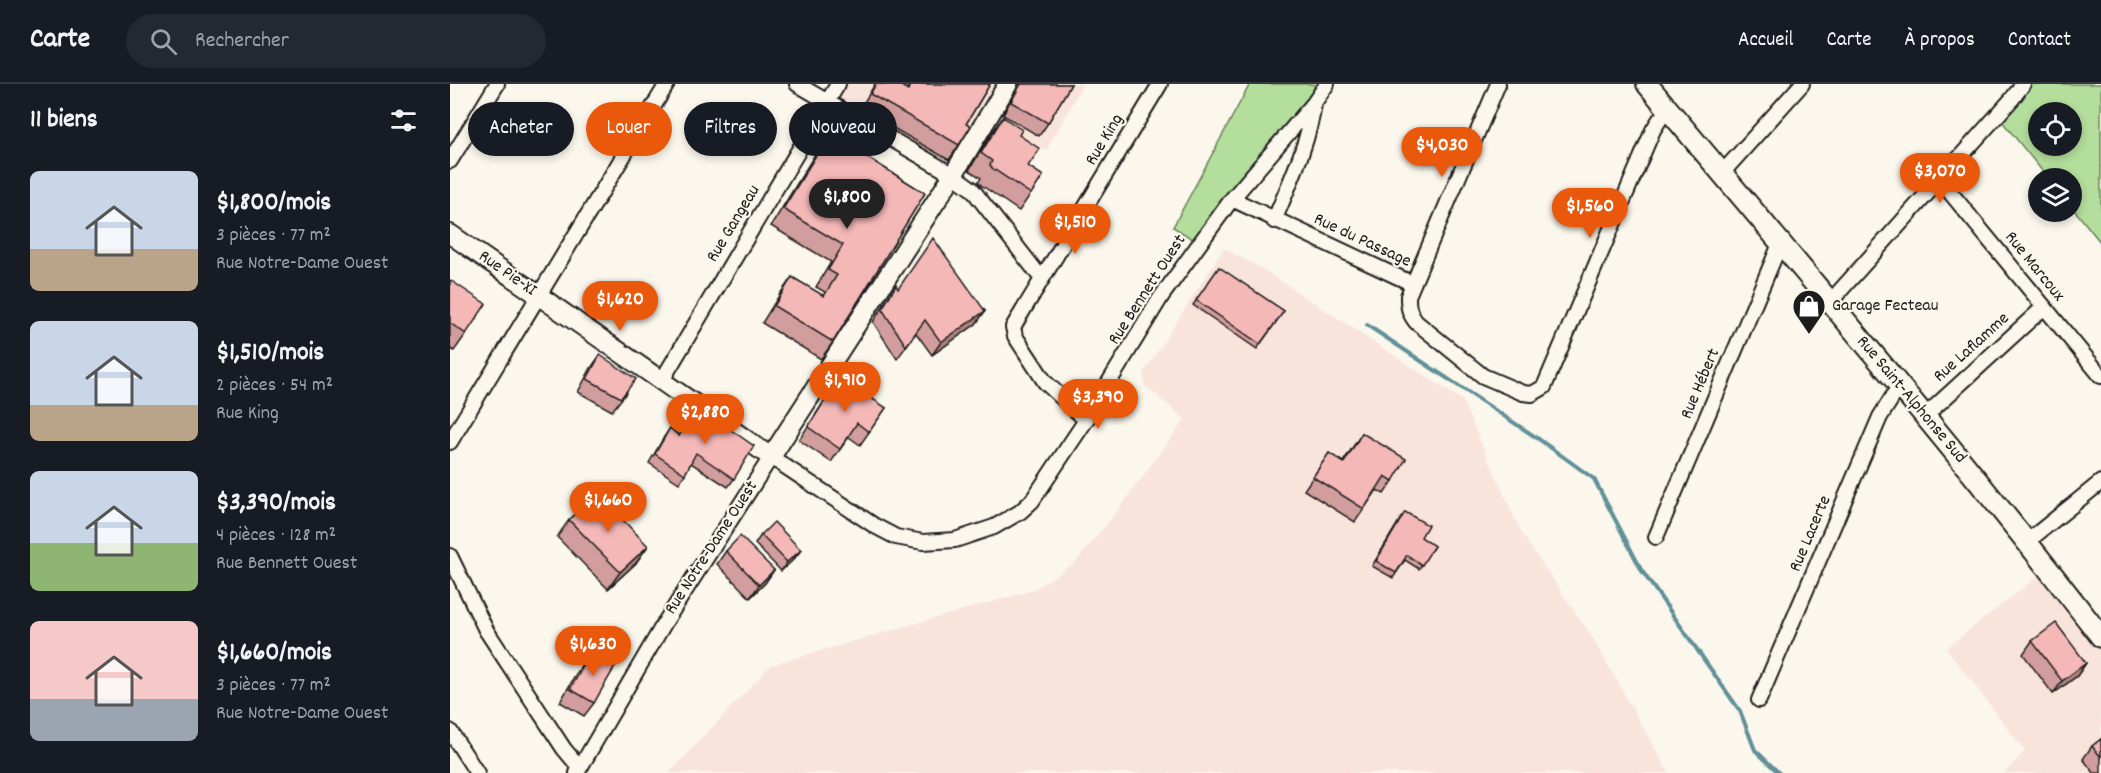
<!DOCTYPE html>
<html lang="fr">
<head>
<meta charset="utf-8">
<style>
	:root { --surface:#171b24; --page:#242831; --text:#f1f3f6; --muted:#9ea1a6; --line:#363941; --accent:#ea580c }
	body { margin:0; font-family:Dekko,sans-serif; background:var(--page); color:var(--text); height:100vh; display:flex; flex-direction:column; font-size:22px; white-space:nowrap }
	* { box-sizing:border-box; margin:0 }
	p { font-size:20px; color:var(--muted) }
	.icon { flex:none; width:33px; height:33px; fill:none; stroke:currentColor; stroke-width:2; stroke-linecap:round; stroke-linejoin:round }
	.map { position:relative; flex:1; overflow:hidden }
	.drawer { display:flex; flex-direction:column; background:var(--surface); width:450px }
	.drawer>* { flex:none }
	.guide { position:absolute; left:18px; top:18px; width:570px; height:54px; display:flex; gap:12px }
	.controls { position:absolute; left:1578px; top:18px; display:grid; gap:12px }
	.controls a { display:grid; place-items:center; width:54px; height:54px; border-radius:50%; background:var(--surface); box-shadow:0 3px 9px #0003; font-size:30px }
	.price { position:absolute; translate:-50% -51px; padding:0 14px; border-radius:21px; background:var(--accent); color:#fff; font-size:20px; line-height:39px; filter:drop-shadow(0 2px 3px #0008) }
	.price::after { content:''; position:absolute; left:50%; top:36px; width:18px; height:14px; margin-left:-9px; background:inherit; clip-path:polygon(0 0,100% 0,50% 100%) }
	.price.on { background:#222; color:#fff }
	ul { padding:0; list-style:none }
	li { display:flex; align-items:center; gap:18px; height:150px; padding:0 30px }
	li span { display:grid; place-items:center; flex:none; width:168px; height:120px; border-radius:9px; color:#555 }
	li>.icon { margin-inline-start:auto }
	span .icon { width:72px; height:72px; fill:#fffc; stroke-width:1 }
	li b { font-size:26px }
	h2 { display:flex; justify-content:space-between; align-items:center; height:72px; padding:0 30px; font-size:26px }
	.tag { padding:0 21px; border-radius:27px; background:var(--surface); box-shadow:0 3px 9px #0003; font-size:21px; line-height:54px }
	.tag.on { background:var(--accent); color:#fff }
	header { display:flex; align-items:center; gap:36px; box-sizing:border-box; height:84px; padding:0 30px; background:var(--surface); border-bottom:2px solid var(--line) }
	header strong { font-size:28px }
	nav { display:flex; gap:33px; margin-inline-start:auto; font-size:21px }
	.search { width:420px; height:54px; background:var(--page); display:flex; align-items:center; gap:15px; box-sizing:border-box; padding:0 21px; border-radius:33px; color:var(--muted); font-size:22px }
	main { display:flex; flex:1; min-height:0 }
	.map>svg:first-child { display:block }
</style>
</head>
<body>
<header>
<strong>Carte</strong>
<div class="search"><svg class="icon" aria-label="search" viewBox="0 0 24 24"><circle cx="10" cy="10" r="6"/><path d="M15 15l6 6"/></svg>Rechercher</div>
<nav><a>Accueil</a><a>Carte</a><a>À propos</a><a>Contact</a></nav>
</header>
<main>
<section class="drawer">
<h2>11 biens<svg class="icon" aria-label="filters" viewBox="0 0 24 24"><path d="M4 7h16M4 17h16"/><circle cx="9" cy="7" r="2"/><circle cx="15" cy="17" r="2"/></svg></h2>
<ul>
<li><span style="background:linear-gradient(#c9d6e8 65%,#b9a48a 0)"><svg class="icon" aria-label="home" viewBox="0 0 24 24"><path d="M3 11l9-7 9 7M6 9v11h12V9"/></svg></span><div><b>$1,800/mois</b><p>3 pièces · 77 m²</p><p>Rue Notre-Dame Ouest</p></div></li>
<li><span style="background:linear-gradient(#c9d6e8 70%,#b9a48a 0)"><svg class="icon" aria-label="home" viewBox="0 0 24 24"><path d="M3 11l9-7 9 7M6 9v11h12V9"/></svg></span><div><b>$1,510/mois</b><p>2 pièces · 54 m²</p><p>Rue King</p></div></li>
<li><span style="background:linear-gradient(#c9d6e8 60%,#8fb573 0)"><svg class="icon" aria-label="home" viewBox="0 0 24 24"><path d="M3 11l9-7 9 7M6 9v11h12V9"/></svg></span><div><b>$3,390/mois</b><p>4 pièces · 128 m²</p><p>Rue Bennett Ouest</p></div></li>
<li><span style="background:linear-gradient(#f6c9c9 65%,#9aa5b1 0)"><svg class="icon" aria-label="home" viewBox="0 0 24 24"><path d="M3 11l9-7 9 7M6 9v11h12V9"/></svg></span><div><b>$1,660/mois</b><p>3 pièces · 77 m²</p><p>Rue Notre-Dame Ouest</p></div></li>
</ul>
</section>
<div class="map">
<svg width="1651" height="689" viewBox="0 0 1651 689">
	<rect width="100%" height="100%" fill="#fbf7ec"/>
	<filter id="ink" filterUnits="userSpaceOnUse"><feTurbulence type="fractalNoise" baseFrequency=".0167" numOctaves="2"/><feDisplacementMap in="SourceGraphic" scale="12" xChannelSelector="R" yChannelSelector="G"/><feConvolveMatrix kernelMatrix="1 2 1 2 8 2 1 2 1" color-interpolation-filters="sRGB"/></filter>
	<g filter="url(#ink)">
		<path fill="#f9e4dc" d="M392,0H633L596,67L545,38L514,91L382,17Z
			M774,164L814,186L1012,316L1072,450L1142,553L1219,689H219L321,581L583,506L626,478L668,426L735,335L695,302L693,290Z
			M1594,488L1651,563V689H1554L1575,667L1496,564Z"/>
		<path fill="#b4de9b" stroke="#687d5c" stroke-width="1.5" fill-rule="evenodd" d="M800,0H864V12L744,156L723,143Z
			M1573,0H1651V159L1622,123V94H1598L1547,31ZM1588,28H1622V62H1588Z"/>
		<g fill="none" stroke-linecap="round" stroke-linejoin="round">
			<path stroke="#609098" stroke-width="4" d="M917,241L1090,356L1144,395L1192,487L1290,627L1305,666L1329,689"/>
			<defs>
				<path id="minor" d="M347,0L503,91L522,105L592,195
					M1048,0L958,212C958,223 959,229 966,238L1033,292L1073,309L1082,310L1094,303L1203,46L1210,35L1219,26
					M0,77L47,0
					M1272,89L1352,0
					M1490,96L1651,292
					M782,115L963,200
					M824,137C840,98 858,61 864,20
					M1380,218L1562,15L1573,0
					M211,298L388,0
					M1475,332L1594,223
					M636,336L595,298L565,252L563,243L710,0
					M0,358L217,0
					M1206,453L1330,160
					M1578,457L1651,398
					M0,472L36,546L114,665L130,684
					M1309,616L1430,333L1450,301
					M0,647L27,689
					M127,689L215,538L321,373L425,442L446,453L473,458L505,456L544,443L570,428L582,417L636,336L711,213L758,148L782,115L864,19L877,0"/>
				<path id="tertiary" d="M0,150L321,373L503,91L558,0"/>
				<path id="secondary" d="M1197,0C1350,183 1506,364 1651,553"/>
			</defs>
			<use href="#minor" stroke="#1c1c1c" stroke-width="18"/>
			<use href="#tertiary" stroke="#1c1c1c" stroke-width="22"/>
			<use href="#secondary" stroke="#1c1c1c" stroke-width="24"/>
			<use href="#minor" stroke="#fbf7ec" stroke-width="14"/>
			<use href="#tertiary" stroke="#fbf7ec" stroke-width="18"/>
			<use href="#secondary" stroke="#fbf7ec" stroke-width="20"/>
		</g>
		<path fill="#d29e9d" stroke="#1c1c1c" stroke-width="1.5" d="M425,0H448L457,5L460,0H540L516,40L509,61L499,76L410,25Z
			M569,0H621L598,39L589,52L553,31Z
			M553,33L569,51L578,82L593,92L569,127L531,101L528,98L531,94L519,86L541,50Z
			M379,50L475,109L383,258L371,275L312,239L330,210L342,193L373,212L375,208L366,203L381,178L321,142L367,67Z
			M769,183L834,227L807,265L743,221Z
			M0,196L16,250L4,267L0,264Z
			M446,201L448,205L535,227L526,240L482,271L466,249L447,275L423,238Z
			M150,271L177,308L162,327L128,308L141,284Z
			M390,293L436,324L410,361L399,353L381,378L349,356Z
			M220,344L284,395L278,403L241,379L235,390L229,399L199,379L214,353Z
			M912,349L943,397L934,410L927,406L905,438L854,406L879,369L893,378Z
			M952,432L971,453L984,462L969,485L955,476L943,494L922,482Z
			M119,436L186,479L158,505L107,453Z
			M311,451L351,466L344,475L331,487L305,460Z
			M276,467L324,486L315,499L300,514L267,480Z
			M1582,557L1636,579L1627,592L1603,610L1573,570Z
			M142,567L144,619L134,632L110,618L132,580Z
			M1651,655V689H1644L1633,675L1642,662Z"/>
		<path fill="#ab8180" stroke="#1c1c1c" stroke-width="1.5" d="M535,227L526,240L482,271L491,258Z
			M198,462L186,479L158,505L170,488Z
			M351,466L344,475L331,487L337,478Z
			M324,486L315,499L300,514L309,501Z
			M1636,579L1627,592L1603,610L1612,597Z"/>
		<path fill="#f4b8b7" stroke="#1c1c1c" stroke-width="1.5" d="M426,0H448L458,6L461,0H540L516,40L521,42L509,61L420,10Z
			M571,0H621L598,39L561,18Z
			M553,33L572,46L569,51L590,65L578,82L593,92L581,110L542,84L540,81L542,77L531,69Z
			M379,50L475,109L383,258L324,222L342,193L374,212L387,191L378,186L393,161L333,125Z
			M483,154L535,227L491,258L475,236L456,262L432,225L446,201L448,205Z
			M769,183L834,227L810,260L746,216Z
			M0,196L36,220L16,250L0,239Z
			M150,271L186,295L171,314L137,295Z
			M390,293L436,324L419,348L407,339L390,365L358,343Z
			M248,323L304,362L284,395L246,369L235,390L205,370L220,344L229,352Z
			M912,349L956,375L943,397L935,392L914,425L863,393L879,369L894,379Z
			M147,409L198,462L170,488L119,436Z
			M955,428L978,441L971,453L984,462L972,481L957,471L946,489L926,477Z
			M324,438L351,466L337,478L311,451Z
			M290,452L324,486L309,501L276,467Z
			M1606,539L1636,579L1612,597L1582,557Z
			M142,567L166,581L144,619L120,605Z
			M1651,655V673L1642,662Z"/>
	</g>
	<defs>
		<symbol id="shop-pin" viewBox="-11 -11 22 30"><path d="M0 17L-7.5 6A9.5 9.5 0 1 1 7.5 6Z" fill="#1c1c1c" stroke="#fbf7ec"/><path d="M-5-2.5h2.3a2.7 3.5 0 0 1 5.4 0H5L5.5 6h-11ZM-1.5-2.5h3a1.5 2.3 0 0 0-3 0Z" fill="#fff"/></symbol>
	</defs>
	<g fill-rule="evenodd">
		<use href="#shop-pin" x="1340" y="203" width="38" height="52"/>
	</g>
	<g text-anchor="middle" dominant-baseline="central" stroke-width="4.5" stroke-linejoin="round" paint-order="stroke">
		<g font-size="18" fill="#1c1c1c" stroke="#fbf7ec">
			<text transform="translate(655 56) rotate(-59)">Rue King</text>
			<text transform="translate(284 140) rotate(-59)">Rue Gangeau</text>
			<text transform="translate(912 157) rotate(25)">Rue du Passage</text>
			<text transform="translate(1584 183) rotate(51)">Rue Marcoux</text>
			<text transform="translate(57 190) rotate(35)">Rue Pie-XI</text>
			<text transform="translate(698 206) rotate(-57)">Rue Bennett Ouest</text>
			<text transform="translate(1522 264) rotate(-42)">Rue Laflamme</text>
			<text transform="translate(1251 300) rotate(-67)">Rue Hébert</text>
			<text transform="translate(1461 316) rotate(50)">Rue Saint-Alphonse Sud</text>
			<text transform="translate(1361 450) rotate(-67)">Rue Lacerte</text>
			<text transform="translate(262 464) rotate(-57)">Rue Notre-Dame Ouest</text>
		</g>
		<g font-size="18" fill="#1c1c1c" stroke="#fbf7ec" text-anchor="start">
			<text x="1382" y="222">Garage Fecteau</text>
		</g>
	</g>
</svg>
<div class="controls">
<a><svg class="icon" aria-label="locate" viewBox="0 0 24 24"><circle cx="12" cy="12" r="6"/><path d="M12 2v4M12 18v4M2 12h4M18 12h4"/></svg></a>
<a><svg class="icon" aria-label="layers" viewBox="0 0 24 24"><path d="M12 4l9 5-9 5-9-5zM3 14l9 5 9-5"/></svg></a>
</div>
<b class="price" style="left:992px;top:94px">$4,030</b>
<b class="price" style="left:1490px;top:120px">$3,070</b>
<b class="price on" style="left:397px;top:146px">$1,800</b>
<b class="price" style="left:1140px;top:155px">$1,560</b>
<b class="price" style="left:625px;top:171px">$1,510</b>
<b class="price" style="left:170px;top:248px">$1,620</b>
<b class="price" style="left:395px;top:329px">$1,910</b>
<b class="price" style="left:648px;top:346px">$3,390</b>
<b class="price" style="left:255px;top:361px">$2,880</b>
<b class="price" style="left:158px;top:449px">$1,660</b>
<b class="price" style="left:143px;top:593px">$1,630</b>
<div class="guide">
<a class="tag">Acheter</a>
<a class="tag on">Louer</a>
<a class="tag">Filtres</a>
<a class="tag">Nouveau</a>
</div>
</div>
</main>
</body>
</html>
